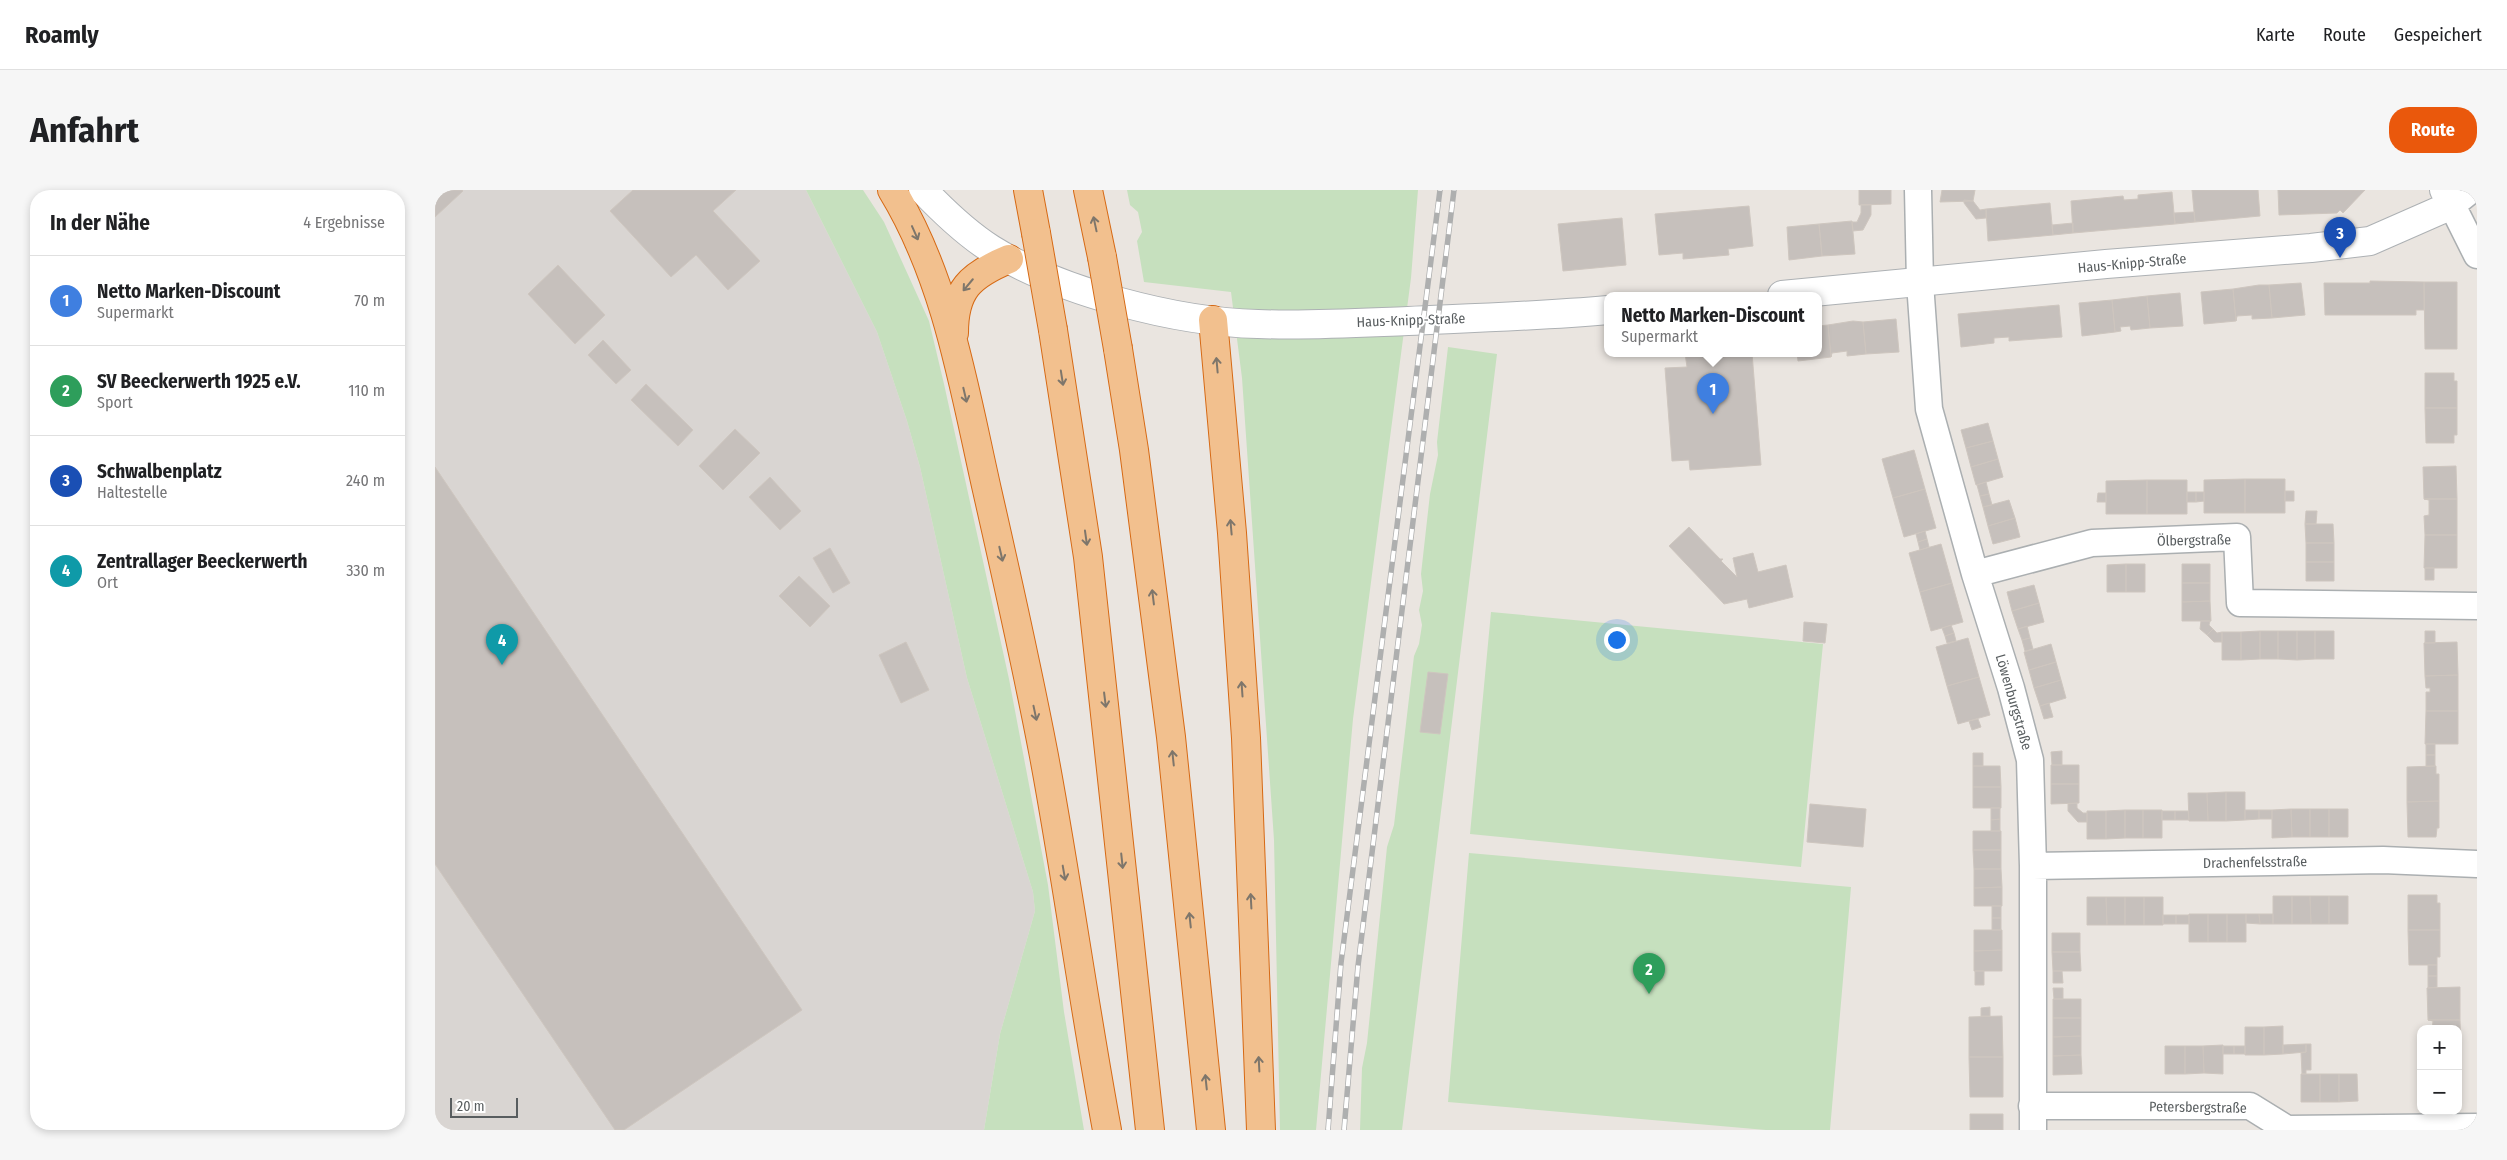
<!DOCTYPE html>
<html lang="de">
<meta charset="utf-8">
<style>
:root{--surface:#fff;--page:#f6f6f6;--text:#202124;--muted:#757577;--line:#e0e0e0;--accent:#ea580c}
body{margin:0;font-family:"Fira Sans Condensed",sans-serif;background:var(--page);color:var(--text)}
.controls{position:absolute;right:15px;bottom:15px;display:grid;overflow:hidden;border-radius:10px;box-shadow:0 2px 8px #0003}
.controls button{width:45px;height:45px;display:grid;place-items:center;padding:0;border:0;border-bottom:1px solid var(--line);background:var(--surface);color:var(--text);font:25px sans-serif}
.scale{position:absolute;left:15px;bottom:12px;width:68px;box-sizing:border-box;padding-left:5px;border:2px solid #585d5f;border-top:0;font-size:14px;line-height:18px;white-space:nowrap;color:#585d5f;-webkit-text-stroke:4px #fff;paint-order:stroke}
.you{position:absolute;left:1181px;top:449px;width:18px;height:18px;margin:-12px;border:4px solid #fff;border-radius:50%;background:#1a73e8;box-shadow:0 0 0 8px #1a73e833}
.badge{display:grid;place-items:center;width:32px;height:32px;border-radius:50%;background:var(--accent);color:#fff;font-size:16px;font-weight:700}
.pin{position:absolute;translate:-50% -41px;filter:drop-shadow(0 1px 2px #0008)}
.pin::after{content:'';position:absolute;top:26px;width:18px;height:15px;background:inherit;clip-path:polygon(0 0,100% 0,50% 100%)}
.popup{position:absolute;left:1169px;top:102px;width:218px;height:65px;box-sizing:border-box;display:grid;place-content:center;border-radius:10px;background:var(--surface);filter:drop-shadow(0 1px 4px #0005);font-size:16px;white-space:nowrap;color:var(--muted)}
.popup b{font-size:19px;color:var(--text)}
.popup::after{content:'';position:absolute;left:50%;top:100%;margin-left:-10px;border:10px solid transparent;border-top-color:var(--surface)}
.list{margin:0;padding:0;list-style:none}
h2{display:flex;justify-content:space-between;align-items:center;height:65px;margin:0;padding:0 20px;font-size:21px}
h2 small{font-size:16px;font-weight:400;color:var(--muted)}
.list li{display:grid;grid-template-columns:32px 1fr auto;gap:15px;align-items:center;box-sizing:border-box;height:90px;padding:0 20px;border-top:1px solid var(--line)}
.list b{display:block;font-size:19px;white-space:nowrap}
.list p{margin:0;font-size:16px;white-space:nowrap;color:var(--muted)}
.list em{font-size:16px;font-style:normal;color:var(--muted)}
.map{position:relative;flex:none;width:2042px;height:940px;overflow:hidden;border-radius:20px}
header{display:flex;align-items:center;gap:30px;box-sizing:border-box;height:70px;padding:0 25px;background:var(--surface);border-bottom:1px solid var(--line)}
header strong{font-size:24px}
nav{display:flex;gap:28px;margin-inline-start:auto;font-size:18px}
.intro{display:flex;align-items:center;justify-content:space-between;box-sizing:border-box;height:120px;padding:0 30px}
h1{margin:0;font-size:35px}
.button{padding:12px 22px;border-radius:20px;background:var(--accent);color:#fff;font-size:18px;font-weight:700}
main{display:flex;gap:30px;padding:0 30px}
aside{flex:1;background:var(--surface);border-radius:20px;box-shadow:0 2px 8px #0003}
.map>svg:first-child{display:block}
</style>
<header>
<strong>Roamly</strong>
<nav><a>Karte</a><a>Route</a><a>Gespeichert</a></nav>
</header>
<div class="intro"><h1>Anfahrt</h1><a class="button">Route</a></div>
<main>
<aside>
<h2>In der Nähe<small>4 Ergebnisse</small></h2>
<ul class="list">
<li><span class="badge" style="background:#3f7fe0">1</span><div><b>Netto Marken-Discount</b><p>Supermarkt</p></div><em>70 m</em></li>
<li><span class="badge" style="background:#2e9e5b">2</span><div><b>SV Beeckerwerth 1925 e.V.</b><p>Sport</p></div><em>110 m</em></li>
<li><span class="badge" style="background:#1a4fb4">3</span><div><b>Schwalbenplatz</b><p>Haltestelle</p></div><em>240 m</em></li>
<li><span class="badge" style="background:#0f9aa8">4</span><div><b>Zentrallager Beeckerwerth</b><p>Ort</p></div><em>330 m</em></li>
</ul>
</aside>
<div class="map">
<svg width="2042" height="940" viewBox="0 0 2042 940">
<rect width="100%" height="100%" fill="#eae5e0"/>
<path fill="#d9d5d2" d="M0,0H371L442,142L472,231L485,277L532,488L598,702L600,721L565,844L549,940H0Z"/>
<path fill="#c6e0be" d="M371,0H428L449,32L494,131L509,194L574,489L613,695L629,822L649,940H549L565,844L600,721L598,702L532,488L485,277L472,231L442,142Z
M692,0H983L976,88L918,529L881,940H845L839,650L807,188L796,102L709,92L702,51L707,42L703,22L695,15Z
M1013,157L1062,164L967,940H925L927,878L932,853L952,657L959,635L979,466L984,454L987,435L984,420L988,401L986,384L995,304L1003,265L1002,252Z
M1056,422L1388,454L1366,677L1035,644Z
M1034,663L1416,697L1395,940H1331L1013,912Z"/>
<path fill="#c6c0bc" stroke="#cec6bf" d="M0,0H27L28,1L0,27Z
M198,0H301L278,21L325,71L293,100L261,65L236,87L175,21Z
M1424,0H1456V14L1424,15Z
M1540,0L1538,11L1505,12L1507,0Z
M1757,0H1823L1825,26L1760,32Z
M1843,0H1930L1908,23L1905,20L1902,23L1844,25Z
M1737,2L1740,34L1638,43L1636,11L1688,6L1689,10L1703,9V5Z
M1529,10L1538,11L1545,20L1551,19V28L1541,29L1529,13Z
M1615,13L1618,45L1553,51L1551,19Z
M1426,15H1436V25L1428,40L1418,41L1417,32H1422L1426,23Z
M1314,16L1318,56L1293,59L1294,65L1248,69V63L1224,65L1220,24Z
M1759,22L1760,32L1740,34L1739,23Z
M1187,28L1191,75L1128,81L1123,34Z
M1417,31L1420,64L1387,66L1384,34Z
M1638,33V43L1618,45L1617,35Z
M1384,34L1387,66L1354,70L1352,37Z
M123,75L170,125L140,154L93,104Z
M1935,91L1989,92V120H1981V125H1890L1889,93H1935Z
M1989,92H2022V159H1990Z
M1866,93L1870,125L1837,128L1834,95Z
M1824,95H1834L1837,128L1817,129V125L1802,126L1801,131L1798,99Z
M1798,99L1801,131L1769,134L1766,102Z
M1745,103L1748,136L1715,138L1712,106Z
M1712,106L1715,138L1696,140L1695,136L1685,137L1686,141L1680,142L1677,110Z
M1677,110L1680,142L1647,146L1644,113Z
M1624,115L1627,147L1574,151V147L1559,148V153L1526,157L1523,124Z
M1461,129L1464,162L1431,164L1428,132Z
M1418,131L1428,132L1431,164L1412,166V161L1397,163L1396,167L1393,135Z
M1393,135L1396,167L1363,171L1362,163H1383V136Z
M168,150L196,180L181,194L153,165Z
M1250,163H1317L1326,275L1255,280L1254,270L1237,271L1230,178L1252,177Z
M1990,183H2019V191H2022V218H1990Z
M211,194L258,240L243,256L196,210Z
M1990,218H2022V245H2019V253H1991Z
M1553,233L1558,251L1531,258L1526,240Z
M300,239L325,263L288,300L264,276Z
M1558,251L1563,269L1536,277L1531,258Z
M1479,260L1490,299L1458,308L1447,269Z
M1563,269L1568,287L1541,295L1536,277Z
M2021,276L2022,309H1989L1988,277Z
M0,277L367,820L189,940H180L0,674Z
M335,287L366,321L345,340L314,307Z
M1810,289V323H1769V290Z
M1810,289H1850V323H1810Z
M1712,290V324H1671V291Z
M1712,290H1752V324H1712Z
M1551,292L1554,304L1545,306L1542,295Z
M1490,299L1501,338L1469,347L1458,308Z
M1850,301H1859V311H1850Z
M1752,302H1761V312H1752Z
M1761,302H1769V311L1761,312Z
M1663,303H1671V312H1662Z
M1554,304L1557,315L1548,317L1545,306Z
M1989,309H2022V345H1990L1989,326L1994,325V310Z
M1574,310L1580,328L1553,336L1548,317Z
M1871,321H1882L1881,334H1870Z
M1580,328L1585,347L1558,354L1553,336Z
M1870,334H1898L1899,353H1871Z
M1254,337L1285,369H1288L1286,371L1302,387L1298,368L1318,363L1323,382L1351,375L1358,407L1314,418L1312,409L1289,414L1234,356Z
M1490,341L1492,349L1483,352L1481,344Z
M1990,345H2022V378H1989Z
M1492,349L1494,357L1485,360L1483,352Z
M1871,353H1899V372H1871Z
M1506,354L1517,393L1485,402L1474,363Z
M395,358L415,393L398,403L378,368Z
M1871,372H1899V391H1871Z
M1691,374V402H1672V375Z
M1691,374H1710V402H1691Z
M1747,374H1775V393H1747Z
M1990,378H1999V390H1990Z
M364,386L395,416L375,437L344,406Z
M1517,393L1528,432L1496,441L1485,402Z
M1747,393H1775V411L1747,412Z
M1599,395L1604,413L1577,421L1572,402Z
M1775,411L1776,431H1747V412Z
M1604,413L1609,432L1583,439L1577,421Z
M1766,431H1775L1774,435L1778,439L1772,445L1765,439Z
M1369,432L1392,434L1390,453L1368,451Z
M1516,435L1519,443L1510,446L1507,438Z
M1592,436L1595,448L1587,450L1583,439Z
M1778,439L1782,443L1787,442V452H1779L1772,445Z
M1825,441V469L1806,470V442Z
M1825,441H1843V469H1825Z
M1843,441H1862V470L1843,469Z
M1862,441H1880V469L1862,470Z
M1880,441H1899V469H1880Z
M1990,441H2000V453H1990Z
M1787,442H1806V470H1787Z
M1519,443L1521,451L1512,453L1510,446Z
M1533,448L1544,487L1512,496L1501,457Z
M1595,448L1598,459L1590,461L1587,450Z
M471,452L494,500L466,513L444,465Z
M2022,452L2023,485L1990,486L1989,453Z
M1616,454L1621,472L1594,480L1589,462Z
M1621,472L1626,490L1599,498L1594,480Z
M993,482L1013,484L1005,544L985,542Z
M2023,485V521H1991V502H1995V498H1991L1990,486Z
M1544,487L1555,525L1523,534L1512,496Z
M1626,490L1631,508L1605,516L1599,498Z
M1614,513L1618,527L1609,529L1605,516Z
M1991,521H2023V554H1990Z
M1543,529L1546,537L1537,540L1534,531Z
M1991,554H2000V565H1991Z
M1627,561V575H1617L1616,562Z
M1538,563H1548V576H1538Z
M1991,565H2000V576H1991Z
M1616,575H1644V594H1616Z
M1538,576H1565L1566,597H1538Z
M2001,576V584H2004V611L1972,612V577Z
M1616,594H1644V613L1616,614Z
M1538,597H1566V618H1538Z
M1791,602V631H1773L1772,603Z
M1791,602H1810V630L1791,631Z
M1753,603H1772L1773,631H1754Z
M2004,611V638H2002L2001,647H1973L1972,612Z
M1642,613V618L1648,623H1652V632H1643L1633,621V614Z
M1375,614L1431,619L1428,657L1372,652Z
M1556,618H1565V629L1556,630Z
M1856,619L1857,647L1837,648V620Z
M1856,619H1875V647H1857Z
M1875,619H1894V647H1875Z
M1894,619H1913V647H1894Z
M1690,620V648L1671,649V621Z
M1690,620H1708V648H1690Z
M1708,620H1727V648H1708Z
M1810,620H1824V629L1810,630Z
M1824,620H1837V629H1824Z
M1652,621H1671V649H1652Z
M1727,621H1740V630H1727Z
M1740,621H1753L1754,630H1740Z
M1565,629V641H1556V630Z
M1538,641H1566V660H1538Z
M1538,660H1566V679H1539Z
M1539,679H1566L1567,697L1539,698Z
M1567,697V716H1539V698Z
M1973,705H2002V713H2005V740H1973Z
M1838,706H1857V734H1838Z
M1857,706H1875L1876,734H1857Z
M1875,706H1894V734H1876Z
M1894,706H1913V734H1894Z
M1652,707H1671L1672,735H1652Z
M1671,707H1690V735H1672Z
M1690,707H1709V735H1690Z
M1709,707H1728V735H1709Z
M1557,716H1566V728H1557Z
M1754,724H1773V752H1754Z
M1773,724H1792V752H1773Z
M1792,724H1811V752H1792Z
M1811,724H1824L1825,734L1811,733Z
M1824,724H1838V734H1825Z
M1728,725H1741V734H1728Z
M1741,725H1754V734H1741Z
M1557,728H1566V740H1557Z
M1539,740H1567V760L1539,761Z
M1973,740H2005V767H2002V775H1974Z
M1617,743H1645V762H1617Z
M1567,760V781H1539V761Z
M1617,762H1645L1646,781H1618Z
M1993,775H2002V786H1993Z
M1540,781H1549V795H1540Z
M1618,781H1627L1628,793H1618Z
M1993,786H2002V797L1993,798Z
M2025,797V830H1993L1992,798Z
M1618,798H1628V809H1619Z
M1618,809H1646V828H1618Z
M1555,817V826H1546V818Z
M1567,826L1568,867H1534V827Z
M1618,828H1646V846L1618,847Z
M1993,830H2025L2026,866H2023V839H1997L1998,831Z
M1848,836V864L1829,865V837Z
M1810,837H1829V865H1810Z
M1646,846V865L1618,866V847Z
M1871,854V862L1848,864V855Z
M1871,854H1876V880H1871V884H1867L1866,863L1871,862Z
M1788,855V884L1769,883L1768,856Z
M1730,856H1750V884H1730Z
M1750,856H1768L1769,883L1750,884Z
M1788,856H1799V864H1788Z
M1799,856H1810V864H1799Z
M1646,865L1647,884L1618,885V866Z
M2023,866H2026L2025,899H2023Z
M1534,867H1568V907H1535Z
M1866,884H1885V912H1866Z
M1885,884H1904V912H1885Z
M1904,884H1922L1923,911L1904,912Z
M1535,924H1568V940H1535Z"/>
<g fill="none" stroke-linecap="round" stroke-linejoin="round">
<g stroke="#abafb1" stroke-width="29">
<path id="street" d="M1483,0L1485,93L1494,219L1540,384L1576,498L1595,570L1598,676V940
M2036,0L2017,15L2042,65
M1540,384L1657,353L1802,347L1805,413L2042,416
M1598,676L1948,670L2042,674
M1597,916H1815L1852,939L2042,937"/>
</g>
<g stroke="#adb1b4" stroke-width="30">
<path id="secondary" d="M488,0C508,21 531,43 556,59C625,102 741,132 823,134C873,136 923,133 973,131C1040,128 1107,126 1173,120
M1347,105L1671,74L1876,58L1935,51L2017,15L2009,0"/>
</g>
<g stroke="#d66914" stroke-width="30">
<path id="highway" d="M457,0C512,90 529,198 552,300C572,388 592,477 609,566C632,690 649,816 672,940
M593,0L601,43
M653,0L667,67
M778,130L797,343L811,548L826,940
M618,140L653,367L715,940
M519,143C519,100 535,85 574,69
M683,159L699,260L736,547L776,940"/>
</g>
<use href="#street" stroke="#fff" stroke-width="26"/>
<use href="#secondary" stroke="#fff" stroke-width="28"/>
<use href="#highway" stroke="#f2c08e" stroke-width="28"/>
<g stroke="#aeafaf" stroke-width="5.5">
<path id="rail" d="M893,940L906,773L1005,0
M909,940L923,776L1019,0"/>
</g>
<use href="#rail" stroke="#fff" stroke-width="4" stroke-dasharray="11" stroke-linecap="butt"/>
<g stroke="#d66914" stroke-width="30" stroke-linecap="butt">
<path id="highway-bridge" d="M601,43L618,140
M667,67L683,159"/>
</g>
<use href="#highway-bridge" stroke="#f2c08e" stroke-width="28"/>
</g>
<defs><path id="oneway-shaft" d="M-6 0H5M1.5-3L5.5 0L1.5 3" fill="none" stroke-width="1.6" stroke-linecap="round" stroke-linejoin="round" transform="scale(1.25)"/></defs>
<g stroke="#7e766b">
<use href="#oneway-shaft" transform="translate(660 34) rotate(-102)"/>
<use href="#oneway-shaft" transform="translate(480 43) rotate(66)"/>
<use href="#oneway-shaft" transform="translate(533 95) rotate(130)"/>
<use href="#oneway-shaft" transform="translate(782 175) rotate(-95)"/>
<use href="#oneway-shaft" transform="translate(627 188) rotate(81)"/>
<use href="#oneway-shaft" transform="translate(530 205) rotate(77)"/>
<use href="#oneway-shaft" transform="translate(796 337) rotate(-95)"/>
<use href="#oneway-shaft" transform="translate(651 348) rotate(82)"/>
<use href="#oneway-shaft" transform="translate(566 364) rotate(77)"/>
<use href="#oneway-shaft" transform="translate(718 407) rotate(-97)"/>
<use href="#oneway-shaft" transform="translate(807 499) rotate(-94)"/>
<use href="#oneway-shaft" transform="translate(670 510) rotate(83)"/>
<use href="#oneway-shaft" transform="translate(600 523) rotate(78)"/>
<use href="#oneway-shaft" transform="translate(738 568) rotate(-96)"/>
<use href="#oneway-shaft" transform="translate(687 671) rotate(84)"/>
<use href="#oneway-shaft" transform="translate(629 683) rotate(80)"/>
<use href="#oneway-shaft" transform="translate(816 711) rotate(-93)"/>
<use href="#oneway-shaft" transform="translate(755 730) rotate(-96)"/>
<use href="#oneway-shaft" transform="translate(824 874) rotate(-93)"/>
<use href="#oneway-shaft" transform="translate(771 892) rotate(-96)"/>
</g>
<g text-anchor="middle" stroke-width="4" stroke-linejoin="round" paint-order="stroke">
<g font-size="14" fill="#585d5f" stroke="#fff">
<text transform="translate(1697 73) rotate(-5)" y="5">Haus-Knipp-Straße</text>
<text transform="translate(976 130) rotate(-2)" y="5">Haus-Knipp-Straße</text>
<text transform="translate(1759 350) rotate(-1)" y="5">Ölbergstraße</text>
<text transform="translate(1579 512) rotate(74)" y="5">Löwenburgstraße</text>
<text transform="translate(1820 672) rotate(-1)" y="5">Drachenfelsstraße</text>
<text transform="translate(1763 917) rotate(1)" y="5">Petersbergstraße</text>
</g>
</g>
</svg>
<div class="controls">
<button>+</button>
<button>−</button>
</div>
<div class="scale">20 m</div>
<div class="you"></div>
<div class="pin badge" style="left:1278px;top:224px;background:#3f7fe0">1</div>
<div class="popup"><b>Netto Marken-Discount</b>Supermarkt</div>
<div class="pin badge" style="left:1214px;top:804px;background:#2e9e5b">2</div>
<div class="pin badge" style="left:1905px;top:68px;background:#1a4fb4">3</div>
<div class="pin badge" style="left:67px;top:475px;background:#0f9aa8">4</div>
</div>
</main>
